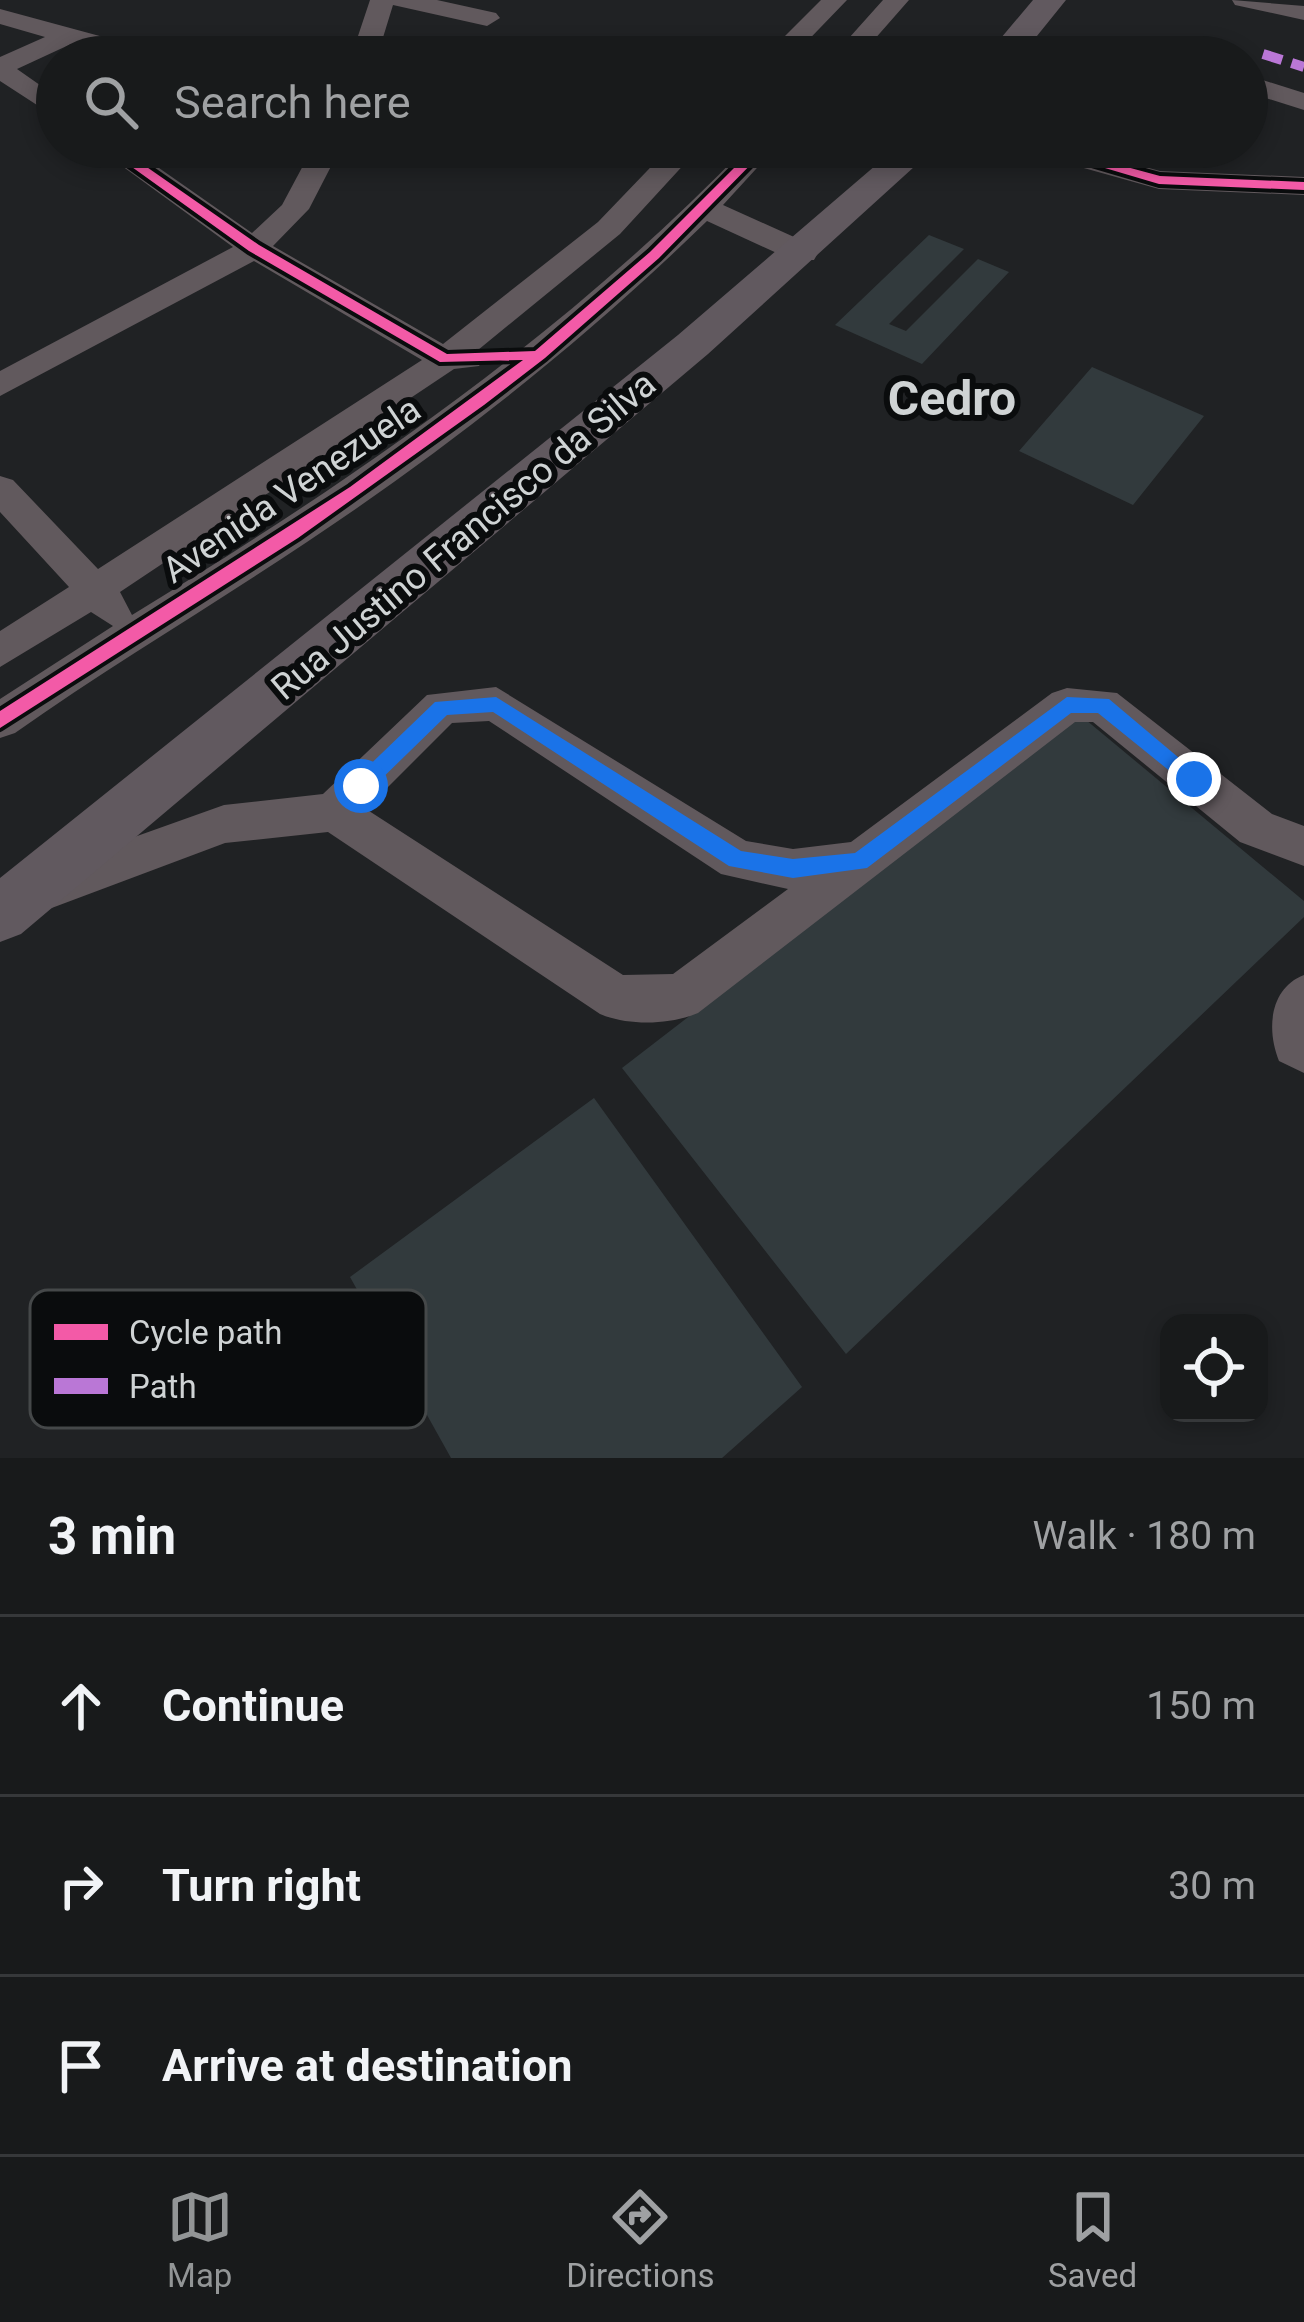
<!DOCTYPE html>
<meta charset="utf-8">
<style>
:root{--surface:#181a1b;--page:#212324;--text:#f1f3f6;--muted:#9fa1a3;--line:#36383a;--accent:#929596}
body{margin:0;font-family:Roboto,sans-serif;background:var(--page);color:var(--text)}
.controls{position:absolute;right:36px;bottom:36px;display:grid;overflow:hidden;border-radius:24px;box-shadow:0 6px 18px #0003}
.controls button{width:108px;height:108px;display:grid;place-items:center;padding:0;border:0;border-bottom:3px solid var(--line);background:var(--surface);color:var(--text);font:60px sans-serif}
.stop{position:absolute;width:36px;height:36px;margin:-27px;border:9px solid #1a73e8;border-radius:50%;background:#fff}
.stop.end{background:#1a73e8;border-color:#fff;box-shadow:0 3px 12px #0008}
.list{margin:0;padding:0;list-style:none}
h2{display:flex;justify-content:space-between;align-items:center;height:156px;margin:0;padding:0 48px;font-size:51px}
h2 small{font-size:39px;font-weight:400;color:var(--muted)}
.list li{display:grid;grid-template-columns:78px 1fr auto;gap:36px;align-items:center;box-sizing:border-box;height:180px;padding:0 48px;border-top:3px solid var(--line)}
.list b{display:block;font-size:45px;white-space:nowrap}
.list em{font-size:39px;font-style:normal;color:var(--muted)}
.icon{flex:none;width:66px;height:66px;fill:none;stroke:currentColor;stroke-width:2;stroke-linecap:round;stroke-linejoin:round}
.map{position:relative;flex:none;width:1304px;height:1458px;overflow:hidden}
.search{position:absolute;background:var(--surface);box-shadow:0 6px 18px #0003;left:36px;right:36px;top:36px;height:132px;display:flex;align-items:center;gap:30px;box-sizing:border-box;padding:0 42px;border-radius:66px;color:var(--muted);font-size:45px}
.sheet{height:696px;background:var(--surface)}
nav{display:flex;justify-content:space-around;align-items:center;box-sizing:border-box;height:168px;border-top:3px solid var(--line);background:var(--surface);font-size:33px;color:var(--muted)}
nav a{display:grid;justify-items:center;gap:6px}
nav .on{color:var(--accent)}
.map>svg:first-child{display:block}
</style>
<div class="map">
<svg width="1304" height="1458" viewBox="0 0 1304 1458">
<rect width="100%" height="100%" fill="#202224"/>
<path fill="#323a3d" d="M929,235L964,249L889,324L906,331L978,259L1009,272L922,364L835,325Z
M1092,367L1204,416L1133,505L1019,451Z
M1080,715L1304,901V917L846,1354L622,1068Z
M594,1098L802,1387L722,1458H451L350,1277Z"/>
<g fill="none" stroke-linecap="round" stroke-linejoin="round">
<path fill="#61595d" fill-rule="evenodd" d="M370,0H437L496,13L500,18L487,26L393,5L377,57H351Z
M821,0H847L792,57H764Z
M883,0H909L859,57H832Z
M1232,0L1304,6V20L1235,5Z
M0,9L155,51L159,57H117L71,44L17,69L57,97V118L0,81V57L45,37L0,24Z
M1247,75L1304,93V110L1247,92Z
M96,147H129L252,233L282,205L313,147H341L309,209L273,246L443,344L598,222L670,147H700L620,234L478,350L484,358L479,366L454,369L120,592L132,615C354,480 565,335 746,147H776L723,205L814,246L818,253L814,260H792L707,221C584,341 450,447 307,542C210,607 110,666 15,733L0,738V699L113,626L91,612L0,667V631L69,587L0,512V476L13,480L98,569L422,360L254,261L0,396V371L233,247Z
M1026,147H1072L1160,171L1304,177V195L1159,189L1030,153Z
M496,687L746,841L793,849L851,842L1052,693L1067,688L1117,693L1272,814L1304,826V866L1240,842L1093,722H1075L698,1013C670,1025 628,1026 600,1014L328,832L225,843L41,912L25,906L18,891L25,876L224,805L323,794L427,695ZM489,721L721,874L788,889L673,974L623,975L366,809L452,723Z
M1304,975V1073L1279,1061C1266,1029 1270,988 1304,975Z"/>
<path fill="#61595f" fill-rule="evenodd" d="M1033,0H1066L1020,57H985Z
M897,147H936L708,354L21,934L0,942V878L678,335Z"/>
<path stroke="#ba77d6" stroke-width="10" stroke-dasharray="20 10" stroke-linecap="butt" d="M1263,54L1304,67"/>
<g stroke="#0a0c0d" stroke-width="8">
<path id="cycleway" d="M104,147H118L259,245L447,354L535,351L650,252L755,147H768L659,258L545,358L484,405L298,538L0,728V711L350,487L523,360L440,362L249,251Z
M1034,147H1053L1160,176L1304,182V190L1159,184Z"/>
</g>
<use href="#cycleway" fill="#f35aa7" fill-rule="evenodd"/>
</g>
<path fill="#1a73e8" d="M496,697L741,851L793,859L855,853L1067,697L1109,699L1204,779L1194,787L1187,785L1098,713H1071L867,868L793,878L729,866L493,712L447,715L368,792H354V780L435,702Z"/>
<g text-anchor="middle" stroke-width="12" stroke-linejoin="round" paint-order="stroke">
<g font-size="36" fill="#cfd3d4" stroke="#0a0c0d">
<text transform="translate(291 489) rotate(-34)" y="13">Avenida Venezuela</text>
<text transform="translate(463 535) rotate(-40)" y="13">Rua Justino Francisco da Silva</text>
</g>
<g font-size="48" font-weight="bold" fill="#cfd3d4" stroke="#0a0c0d">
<text x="952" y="415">Cedro</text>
</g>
</g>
<rect x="30" y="1290" width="396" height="138" rx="18" fill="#0a0c0d" stroke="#454849" stroke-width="3"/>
<rect x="54" y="1324" width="54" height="16" fill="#f35aa7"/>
<rect x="54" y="1378" width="54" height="16" fill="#ba77d6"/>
<g font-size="33" fill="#cfd3d4">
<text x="129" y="1344">Cycle path</text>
<text x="129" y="1398">Path</text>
</g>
</svg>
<div class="controls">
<button><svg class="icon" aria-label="locate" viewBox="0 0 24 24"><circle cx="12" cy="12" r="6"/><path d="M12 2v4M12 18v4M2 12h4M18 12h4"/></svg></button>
</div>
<div class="stop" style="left:361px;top:786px"></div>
<div class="stop end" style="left:1194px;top:779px"></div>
<div class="search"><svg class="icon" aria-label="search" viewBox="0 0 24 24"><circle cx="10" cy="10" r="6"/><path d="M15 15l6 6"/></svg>Search here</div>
</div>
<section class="sheet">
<h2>3 min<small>Walk · 180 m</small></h2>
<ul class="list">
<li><svg class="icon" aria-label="ahead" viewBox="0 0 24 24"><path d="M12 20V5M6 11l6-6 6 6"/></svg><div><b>Continue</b></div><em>150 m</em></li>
<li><svg class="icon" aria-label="right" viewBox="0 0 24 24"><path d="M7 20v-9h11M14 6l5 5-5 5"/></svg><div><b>Turn right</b></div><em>30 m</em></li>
<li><svg class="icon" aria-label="arrive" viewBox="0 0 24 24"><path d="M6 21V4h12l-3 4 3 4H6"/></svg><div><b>Arrive at destination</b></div></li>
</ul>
</section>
<nav>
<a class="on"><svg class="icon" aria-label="map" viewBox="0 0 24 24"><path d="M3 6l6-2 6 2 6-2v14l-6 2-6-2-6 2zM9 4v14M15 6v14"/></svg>Map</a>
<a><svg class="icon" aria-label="directions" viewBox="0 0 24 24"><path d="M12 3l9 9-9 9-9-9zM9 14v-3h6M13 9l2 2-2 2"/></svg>Directions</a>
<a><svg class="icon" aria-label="saved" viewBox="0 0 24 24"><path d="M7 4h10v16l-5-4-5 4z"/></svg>Saved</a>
</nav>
